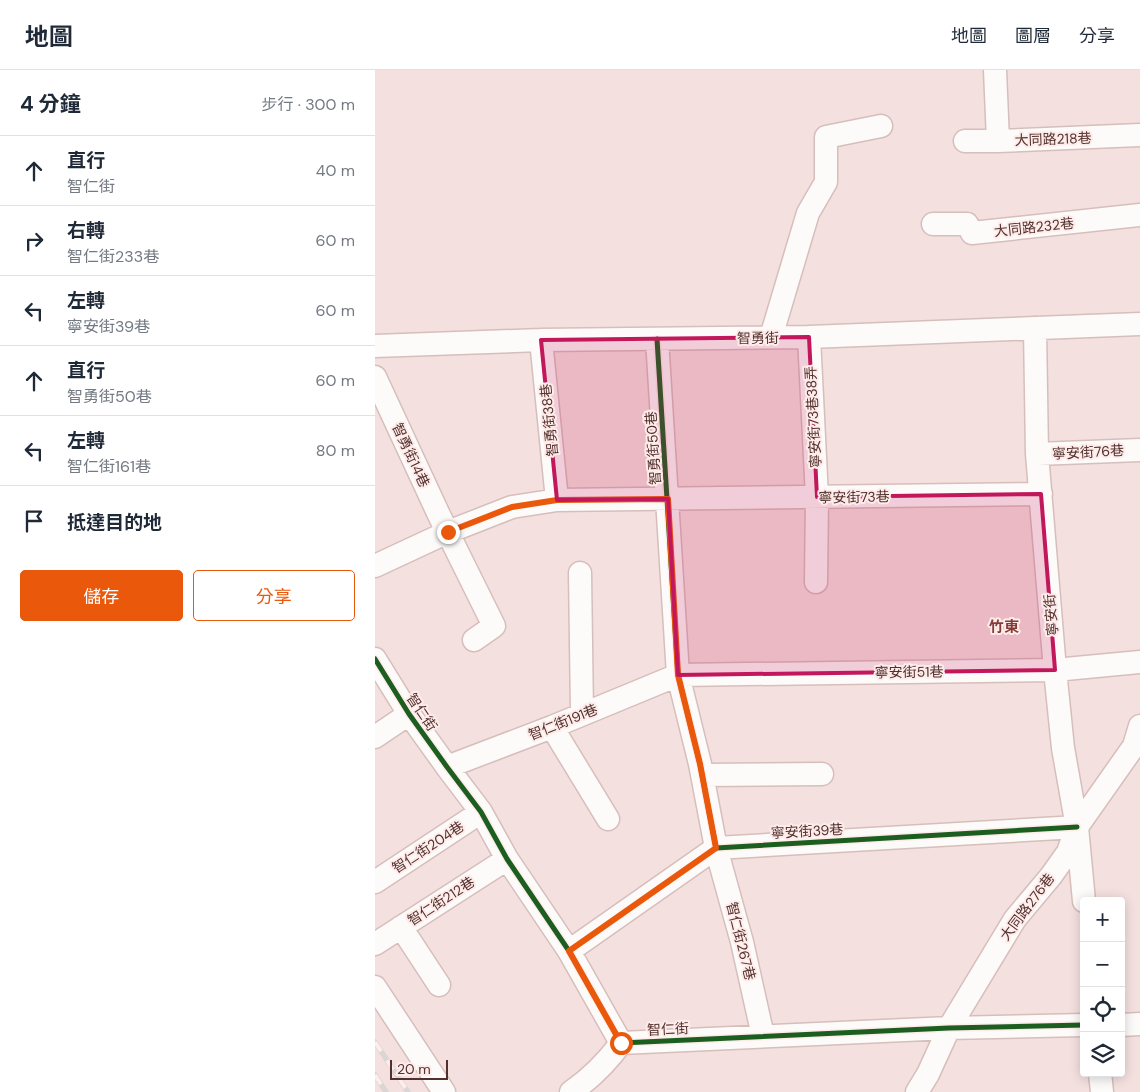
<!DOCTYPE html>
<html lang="zh-TW">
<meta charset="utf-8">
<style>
:root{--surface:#fff;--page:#f6f6f7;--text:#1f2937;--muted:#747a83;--line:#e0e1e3;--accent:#ea580c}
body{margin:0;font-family:"DM Sans","Noto Sans TC",sans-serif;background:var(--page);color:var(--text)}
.controls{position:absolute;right:15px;bottom:15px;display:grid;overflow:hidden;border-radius:5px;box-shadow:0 2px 12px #0003}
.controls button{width:45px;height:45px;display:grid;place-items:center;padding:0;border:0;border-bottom:1px solid var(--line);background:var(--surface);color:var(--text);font:25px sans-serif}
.scale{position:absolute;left:15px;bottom:12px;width:58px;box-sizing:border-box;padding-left:5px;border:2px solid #52302d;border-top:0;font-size:14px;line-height:18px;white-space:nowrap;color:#52302d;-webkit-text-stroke:4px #feecea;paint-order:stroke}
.stop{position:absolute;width:15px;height:15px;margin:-11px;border:4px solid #ea580c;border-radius:50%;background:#fff}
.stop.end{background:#ea580c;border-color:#fff;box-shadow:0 1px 5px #0008}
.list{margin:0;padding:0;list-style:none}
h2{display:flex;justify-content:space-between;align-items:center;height:65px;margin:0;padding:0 20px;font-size:21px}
h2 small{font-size:16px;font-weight:400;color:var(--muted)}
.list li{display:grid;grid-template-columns:32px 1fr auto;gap:15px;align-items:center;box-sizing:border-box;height:70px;padding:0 20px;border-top:1px solid var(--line)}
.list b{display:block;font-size:19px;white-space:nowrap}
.list p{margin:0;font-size:16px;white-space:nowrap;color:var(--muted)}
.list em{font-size:16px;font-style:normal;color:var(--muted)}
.actions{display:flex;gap:10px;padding:15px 20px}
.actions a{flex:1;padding:11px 0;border:1px solid var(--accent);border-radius:5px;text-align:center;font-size:18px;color:var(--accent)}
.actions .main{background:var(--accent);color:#fff}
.icon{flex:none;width:28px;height:28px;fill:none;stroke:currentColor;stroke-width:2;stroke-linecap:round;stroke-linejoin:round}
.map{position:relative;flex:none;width:765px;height:1022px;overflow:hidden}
header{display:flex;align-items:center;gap:30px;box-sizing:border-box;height:70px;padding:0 25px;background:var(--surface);border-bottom:1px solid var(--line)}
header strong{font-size:24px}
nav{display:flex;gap:28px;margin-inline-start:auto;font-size:18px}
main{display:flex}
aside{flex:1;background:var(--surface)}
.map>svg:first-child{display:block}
</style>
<header>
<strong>地圖</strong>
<nav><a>地圖</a><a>圖層</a><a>分享</a></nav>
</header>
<main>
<aside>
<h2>4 分鐘<small>步行 · 300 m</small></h2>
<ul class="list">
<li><svg class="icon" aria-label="ahead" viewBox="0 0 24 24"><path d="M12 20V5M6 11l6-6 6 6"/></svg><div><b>直行</b><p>智仁街</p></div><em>40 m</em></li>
<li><svg class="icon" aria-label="right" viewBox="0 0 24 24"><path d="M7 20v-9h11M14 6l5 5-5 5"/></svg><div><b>右轉</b><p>智仁街233巷</p></div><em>60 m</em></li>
<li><svg class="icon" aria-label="left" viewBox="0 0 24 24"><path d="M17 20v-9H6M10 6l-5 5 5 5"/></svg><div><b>左轉</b><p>寧安街39巷</p></div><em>60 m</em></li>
<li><svg class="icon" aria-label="ahead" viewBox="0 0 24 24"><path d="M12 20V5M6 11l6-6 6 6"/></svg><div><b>直行</b><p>智勇街50巷</p></div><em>60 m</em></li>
<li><svg class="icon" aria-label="left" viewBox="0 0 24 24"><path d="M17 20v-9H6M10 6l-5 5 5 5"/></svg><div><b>左轉</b><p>智仁街161巷</p></div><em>80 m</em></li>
<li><svg class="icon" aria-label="arrive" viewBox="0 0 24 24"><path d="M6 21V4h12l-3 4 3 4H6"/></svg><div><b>抵達目的地</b></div></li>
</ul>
<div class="actions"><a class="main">儲存</a><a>分享</a></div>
</aside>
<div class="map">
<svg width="765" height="1022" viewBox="0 0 765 1022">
<rect width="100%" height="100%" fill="#f4e1df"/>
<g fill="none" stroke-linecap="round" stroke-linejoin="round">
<g stroke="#d6bebb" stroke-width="25">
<path id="minor" d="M620,0L623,71
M590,71H623L765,65
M558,154H592L597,163L765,145
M660,258L662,384L680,600L688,678L702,757L709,831
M396,267L433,143L451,112V67L506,56
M434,267L442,427L441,512
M282,269L303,605L325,694L341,778L702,757
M166,270L182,430
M0,276L166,270L434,267L765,254
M0,307L64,445L119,556L99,570
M662,384L765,380
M0,496L73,462L137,437L182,430L666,424
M205,503L207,644
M0,589L34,644L72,697L106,742L132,789L194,881L246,973L574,958L709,955
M177,657L233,749
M0,667L34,644
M72,697L177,657L303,605L680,600L765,592
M327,705L447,704
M0,812L106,742
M26,857L64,915
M0,874L132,789
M194,881L341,778L367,872L388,966
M0,917L69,1022
M746,955L765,954
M725,1003L727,1022
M196,1022C215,1009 232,992 246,973
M542,1022L553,1004L574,958L640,849L676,806L693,782L702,757L759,676L765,656"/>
</g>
<use href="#minor" stroke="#fdfafa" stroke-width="22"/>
<g stroke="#dcd5d5" stroke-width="5.5">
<path id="rail" d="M0,972L33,1022
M0,1005L11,1022"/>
</g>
<use href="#rail" stroke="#feecea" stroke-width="4" stroke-dasharray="11" stroke-linecap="butt"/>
<g stroke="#feecea" stroke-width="8">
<path id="cycleway" d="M282,269L303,605L325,694L341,778L702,757
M0,589L34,644L72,697L106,742L132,789L194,881L246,973L574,958L709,955"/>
</g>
<use href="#cycleway" stroke="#1b5e20" stroke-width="5"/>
</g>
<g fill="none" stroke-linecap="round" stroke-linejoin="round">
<path stroke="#ea580c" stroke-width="6" d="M73,462L137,437L182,430L293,429L303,605L325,694L341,778L194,881L246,973"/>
</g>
<path fill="#c2185b" fill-opacity="0.2" stroke="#c2185b" stroke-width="4" stroke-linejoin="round" d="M434,267L442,427L666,424L680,600L303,605L293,429L182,430L166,270Z"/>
<g text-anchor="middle" stroke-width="4" stroke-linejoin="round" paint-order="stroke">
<g font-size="14" fill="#52302d" stroke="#feecea">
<text transform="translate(678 69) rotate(-2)" y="5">大同路218巷</text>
<text transform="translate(659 157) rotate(-6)" y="5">大同路232巷</text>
<text transform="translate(383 268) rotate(-1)" y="5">智勇街</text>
<text transform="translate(438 347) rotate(-93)" y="5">寧安街73巷38弄</text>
<text transform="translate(174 350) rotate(-96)" y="5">智勇街38巷</text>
<text transform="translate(278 378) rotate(-94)" y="5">智勇街50巷</text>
<text transform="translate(713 382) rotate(-3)" y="5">寧安街76巷</text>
<text transform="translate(36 385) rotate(65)" y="5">智勇街14巷</text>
<text transform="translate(479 427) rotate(-1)" y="5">寧安街73巷</text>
<text transform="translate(676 545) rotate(-95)" y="5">寧安街</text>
<text transform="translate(534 602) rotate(-1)" y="5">寧安街51巷</text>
<text transform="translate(47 642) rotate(56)" y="5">智仁街</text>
<text transform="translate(188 652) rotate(-22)" y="5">智仁街191巷</text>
<text transform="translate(432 761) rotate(-3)" y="5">寧安街39巷</text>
<text transform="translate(53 777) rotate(-33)" y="5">智仁街204巷</text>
<text transform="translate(66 831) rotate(-33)" y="5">智仁街212巷</text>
<text transform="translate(652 837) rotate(-53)" y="5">大同路276巷</text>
<text transform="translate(366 871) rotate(76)" y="5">智仁街267巷</text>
<text transform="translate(293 959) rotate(-3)" y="5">智仁街</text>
</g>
<g font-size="15" font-weight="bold" fill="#843c38" stroke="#feecea">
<text x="629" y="562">竹東</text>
</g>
</g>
</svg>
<div class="controls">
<button>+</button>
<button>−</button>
<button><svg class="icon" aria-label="locate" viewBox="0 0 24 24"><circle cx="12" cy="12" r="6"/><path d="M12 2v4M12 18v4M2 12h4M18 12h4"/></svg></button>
<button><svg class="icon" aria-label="layers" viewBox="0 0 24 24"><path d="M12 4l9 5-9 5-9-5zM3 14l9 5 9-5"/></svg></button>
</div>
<div class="scale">20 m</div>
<div class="stop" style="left:246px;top:973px"></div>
<div class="stop end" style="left:73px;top:462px"></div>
</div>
</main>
